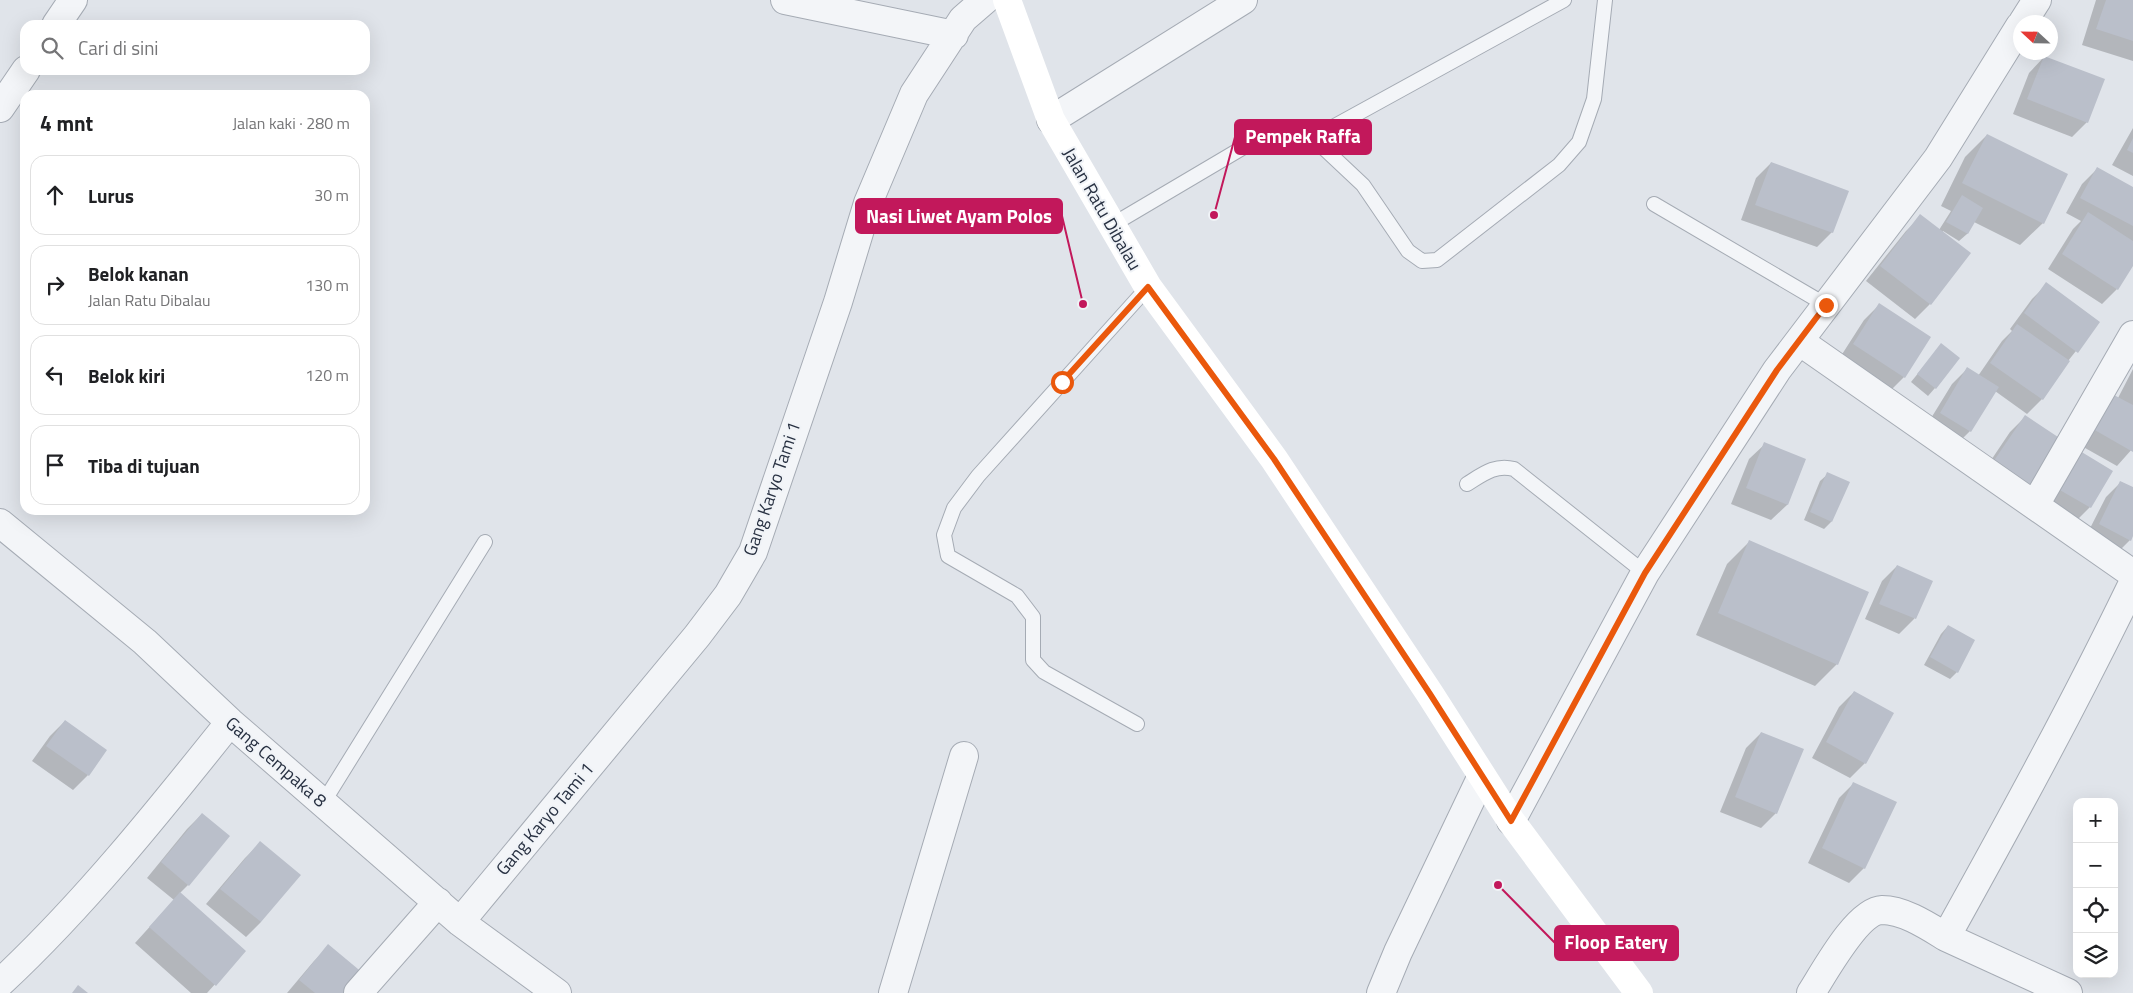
<!DOCTYPE html>
<html lang="id">
<meta charset="utf-8">
<style>
:root{--surface:#fff;--page:#f2f2f2;--text:#202124;--muted:#757577;--line:#e0e0e0}
body{margin:0;font-family:"Titillium Web",sans-serif;background:var(--page);color:var(--text)}
.controls{position:absolute;right:15px;bottom:15px;display:grid;overflow:hidden;border-radius:10px;box-shadow:0 5px 20px #0002}
.controls button{width:45px;height:45px;display:grid;place-items:center;padding:0;border:0;border-bottom:1px solid var(--line);background:var(--surface);color:var(--text);font:25px sans-serif}
.compass{position:absolute;left:2013px;top:15px;width:45px;height:45px;border-radius:50%;background:var(--surface);box-shadow:0 5px 20px #0002;rotate:292deg}
.stop{position:absolute;width:15px;height:15px;margin:-11px;border:4px solid #ea580c;border-radius:50%;background:#fff}
.stop.end{background:#ea580c;border-color:#fff;box-shadow:0 1px 5px #0008}
.list{margin:0;padding:0;list-style:none}
h2{display:flex;justify-content:space-between;align-items:center;height:65px;margin:0;padding:0 20px;font-size:21px}
h2 small{font-size:16px;font-weight:400;color:var(--muted)}
.list li{display:grid;grid-template-columns:32px 1fr auto;gap:15px;align-items:center;box-sizing:border-box;height:80px;margin:0 10px 10px;padding:0 10px;border:1px solid var(--line);border-radius:15px}
.list b{display:block;font-size:19px;white-space:nowrap}
.list p{margin:0;font-size:16px;white-space:nowrap;color:var(--muted)}
.list em{font-size:16px;font-style:normal;color:var(--muted)}
.icon{flex:none;width:28px;height:28px;fill:none;stroke:currentColor;stroke-width:2;stroke-linecap:round;stroke-linejoin:round}
.map{position:relative;flex:none;width:2133px;height:993px;overflow:hidden}
.search{position:absolute;background:var(--surface);box-shadow:0 5px 20px #0002;left:20px;top:20px;width:350px;height:55px;display:flex;align-items:center;gap:12px;box-sizing:border-box;padding:0 18px;border-radius:15px;color:var(--muted);font-size:19px}
.panel{position:absolute;background:var(--surface);box-shadow:0 5px 20px #0002;left:20px;top:90px;width:350px;height:425px;border-radius:15px}
.map>svg:first-child{display:block}
</style>
<div class="map">
<svg width="2133" height="993" viewBox="0 0 2133 993">
<rect width="100%" height="100%" fill="#e0e4ea"/>
<path fill="#0003" d="M2096,0H2133V61L2082,45Z
M2044,57L2087,122L2072,137L2013,114L2029,73Z
M2133,128V176L2112,165Z
M1987,135L2043,223L2020,245L1974,222L1967,234L1959,241L1943,231L1942,233L1969,254L1930,304L1915,319L1866,281L1906,231L1921,216L1939,230L1951,211L1941,206L1965,157Z
M1771,163L1832,232L1817,247L1741,220L1756,178Z
M2097,169L2133,188V264L2117,289L2102,304L2048,269L2073,229L2081,221L2066,213L2082,184Z
M2047,284L2099,322L2068,361L2042,399L2027,414L1995,391L1970,431L1955,446L1925,428L1952,384L1967,369L1978,376L2002,341L2012,331L2010,329L2032,299Z
M1879,305L1904,377L1889,392L1839,359L1864,320Z
M1941,345L1935,388L1928,396L1911,382Z
M2133,369V448L2117,466L2078,444L2118,398Z
M2025,417L2027,488L1977,481L2010,432Z
M1765,444L1805,460L1787,505L1771,520L1731,504L1749,459Z
M2066,468L2090,507L2075,522L2044,504Z
M1828,474L1831,522L1824,529L1804,520L1820,481Z
M2121,482L2133,488V533L2130,540L2115,555L2084,540L2106,497Z
M1749,542L1837,664L1815,686L1696,635L1727,564Z
M1897,566L1931,582L1914,619L1899,634L1865,619L1882,581Z
M1948,626L1957,672L1950,679L1924,665L1941,634Z
M1854,692L1865,763L1850,778L1812,758L1839,707Z
M65,721L88,775L73,790L32,761L50,736Z
M1761,733L1776,813L1761,828L1720,812L1746,748Z
M1854,783L1864,868L1849,883L1808,863L1839,798Z
M202,814L188,885L180,893L245,951L207,993H191L135,943L174,900L147,878L187,829Z
M260,843L261,922L246,937L206,904L245,858Z
M329,946L346,993H287L314,961Z"/>
<path fill="#babfca" d="M2106,0H2133V41L2096,29Z
M2044,56L2105,79L2088,123L2027,99Z
M1987,134L2068,174L2044,224L1962,183Z
M2133,138V153L2127,150Z
M1771,162L1849,191L1833,233L1755,205Z
M2097,167L2133,187V226L2080,198Z
M1962,195L1983,208L1968,234L1946,222Z
M2088,212L2133,241V266L2118,290L2062,254Z
M1920,214L1971,253L1931,305L1880,266Z
M2046,282L2100,322L2078,353L2024,313Z
M1879,303L1931,337L1905,378L1853,344Z
M2017,324L2070,361L2043,400L1990,363Z
M1941,343L1960,358L1936,389L1917,374Z
M1967,367L1999,387L1971,432L1940,413Z
M2112,394L2133,405V452L2093,429Z
M2025,415L2061,439L2028,489L1991,465Z
M1764,442L1806,459L1788,505L1746,488Z
M2080,451L2113,471L2091,508L2058,489Z
M1827,472L1850,482L1832,522L1810,512Z
M2120,481L2133,487V536L2131,541L2099,524Z
M1749,540L1869,592L1838,665L1718,613Z
M1897,565L1933,581L1916,619L1879,604Z
M1948,625L1975,640L1958,673L1930,657Z
M1854,691L1894,713L1866,764L1826,742Z
M65,720L107,750L89,776L46,746Z
M1761,732L1804,749L1777,814L1735,797Z
M1853,782L1897,802L1865,869L1822,848Z
M202,813L230,836L189,886L161,862Z
M260,841L301,875L261,922L220,889Z
M180,892L246,951L216,986L149,927Z
M328,944L364,974L347,993H315L299,980Z
M78,985L88,993H72Z"/>
<g fill="none" stroke-linecap="round" stroke-linejoin="round">
<g stroke="#a5abb4" stroke-width="16">
<path id="service" d="M1313,138L1564,0
M1654,204L1826,305
M1112,225L1271,131L1288,127L1313,138L1363,185L1408,251L1422,261L1437,260L1559,165L1579,142L1594,99L1605,0
M1467,484C1483,474 1495,464 1514,469L1645,573
M1137,724L1044,672L1033,660V617L1017,596L948,556L944,535L954,508L978,476L1148,287
M323,803L485,542"/>
</g>
<g stroke="#a5abb4" stroke-width="30">
<path id="minor" d="M785,0L954,35
M2023,22L2037,0
M56,25L73,0
M0,108L26,70
M1051,120L1243,0
M1799,341L2133,574
M2035,505L2133,335
M0,523L145,642L230,722L460,922L557,993
M1511,821L1645,573L1777,370L1938,158L2020,26
M460,922L697,636L728,595L753,552L838,302L868,203L914,94L963,19L985,0
M1946,937L2068,993
M0,983C83,906 159,811 230,722
M358,993L438,902
M893,993L964,756
M1381,993L1398,952L1481,778
M1811,993C1824,973 1857,911 1882,910C1904,910 1928,926 1946,937C2011,820 2075,703 2133,583"/>
</g>
<use href="#service" stroke="#f3f5f8" stroke-width="14"/>
<use href="#minor" stroke="#f3f5f8" stroke-width="28"/>
<path stroke="#fff" stroke-width="28" d="M1007,0L1051,120L1148,287L1274,459L1430,694L1511,821L1639,993"/>
</g>
<g fill="none" stroke-linecap="round" stroke-linejoin="round">
<path stroke="#ea580c" stroke-width="6" d="M1062,382L1148,287L1274,459L1430,694L1511,821L1645,573L1777,370L1826,305"/>
</g>
<g text-anchor="middle" stroke-width="4" stroke-linejoin="round" paint-order="stroke">
<g font-size="18" fill="#283142" stroke="#f0f3f7">
<text transform="translate(1102 209) rotate(60)" y="6">Jalan Ratu Dibalau</text>
<text transform="translate(772 489) rotate(-71)" y="6">Gang Karyo Tami 1</text>
<text transform="translate(276 762) rotate(41)" y="6">Gang Cempaka 8</text>
<text transform="translate(545 819) rotate(-50)" y="6">Gang Karyo Tami 1</text>
</g>
</g>
<path fill="none" stroke="#c2185b" stroke-width="2" d="M1214 215L1235 137M1083 304L1062 216M1498 885L1555 943"/>
<g fill="#c2185b" stroke="#f0f3f7" stroke-width="2">
<circle cx="1214" cy="215" r="5"/>
<circle cx="1083" cy="304" r="5"/>
<circle cx="1498" cy="885" r="5"/>
</g>
<g fill="#c2185b" stroke="#c2185b" stroke-width="2">
<rect x="1235" y="120" width="136" height="34" rx="5"/>
<rect x="856" y="199" width="206" height="34" rx="5"/>
<rect x="1555" y="926" width="123" height="34" rx="5"/>
</g>
<g font-size="19" text-anchor="middle" font-weight="bold" fill="#fff">
<text x="1303" y="143">Pempek Raffa</text>
<text x="959" y="223">Nasi Liwet Ayam Polos</text>
<text x="1616" y="949">Floop Eatery</text>
</g>
</svg>
<div class="controls">
<button>+</button>
<button>−</button>
<button><svg class="icon" aria-label="locate" viewBox="0 0 24 24"><circle cx="12" cy="12" r="6"/><path d="M12 2v4M12 18v4M2 12h4M18 12h4"/></svg></button>
<button><svg class="icon" aria-label="layers" viewBox="0 0 24 24"><path d="M12 4l9 5-9 5-9-5zM3 14l9 5 9-5"/></svg></button>
</div>
<svg class="compass" viewBox="-18 -18 36 36"><path d="M0-13l5 13h-10z" fill="#e53935"/><path d="M0 13l5-13h-10z" fill="#757577"/></svg>
<div class="stop" style="left:1062px;top:382px"></div>
<div class="stop end" style="left:1826px;top:305px"></div>
<div class="search"><svg class="icon" aria-label="search" viewBox="0 0 24 24"><circle cx="10" cy="10" r="6"/><path d="M15 15l6 6"/></svg>Cari di sini</div>
<section class="panel">
<h2>4 mnt<small>Jalan kaki · 280 m</small></h2>
<ul class="list">
<li><svg class="icon" aria-label="ahead" viewBox="0 0 24 24"><path d="M12 20V5M6 11l6-6 6 6"/></svg><div><b>Lurus</b></div><em>30 m</em></li>
<li><svg class="icon" aria-label="right" viewBox="0 0 24 24"><path d="M7 20v-9h11M14 6l5 5-5 5"/></svg><div><b>Belok kanan</b><p>Jalan Ratu Dibalau</p></div><em>130 m</em></li>
<li><svg class="icon" aria-label="left" viewBox="0 0 24 24"><path d="M17 20v-9H6M10 6l-5 5 5 5"/></svg><div><b>Belok kiri</b></div><em>120 m</em></li>
<li><svg class="icon" aria-label="arrive" viewBox="0 0 24 24"><path d="M6 21V4h12l-3 4 3 4H6"/></svg><div><b>Tiba di tujuan</b></div></li>
</ul>
</section>
</div>
